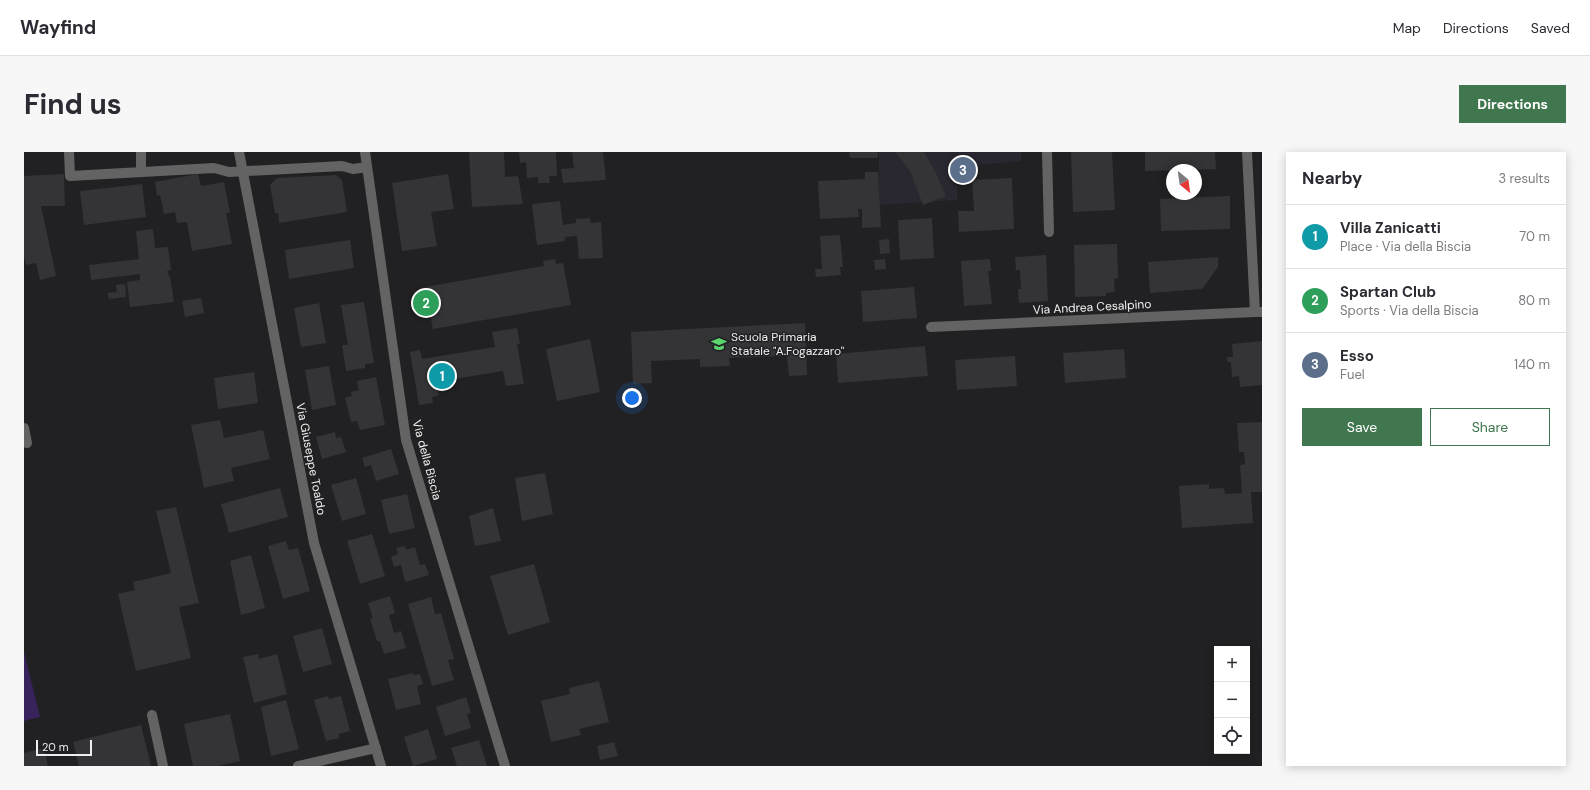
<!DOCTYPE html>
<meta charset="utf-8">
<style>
:root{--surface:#fff;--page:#f7f7f7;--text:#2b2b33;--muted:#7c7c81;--line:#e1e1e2;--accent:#40774e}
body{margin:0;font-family:"DM Sans",sans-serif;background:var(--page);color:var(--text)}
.controls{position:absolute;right:12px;bottom:12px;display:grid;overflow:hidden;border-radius:0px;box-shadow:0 2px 10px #0003}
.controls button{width:36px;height:36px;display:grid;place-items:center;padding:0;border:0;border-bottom:1px solid var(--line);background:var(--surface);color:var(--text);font:20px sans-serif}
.compass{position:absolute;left:1142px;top:12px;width:36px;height:36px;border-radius:50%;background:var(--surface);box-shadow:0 2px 10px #0003;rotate:151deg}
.scale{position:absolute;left:12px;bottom:10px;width:56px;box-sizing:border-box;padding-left:4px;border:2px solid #efeff0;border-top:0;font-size:11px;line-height:14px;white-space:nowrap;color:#efeff0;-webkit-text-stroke:3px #212022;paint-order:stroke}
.you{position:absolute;left:608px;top:246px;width:14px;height:14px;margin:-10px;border:3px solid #fff;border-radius:50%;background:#1a73e8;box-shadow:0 0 0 6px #1a73e833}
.badge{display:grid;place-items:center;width:26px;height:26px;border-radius:50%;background:var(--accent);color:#fff;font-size:13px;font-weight:700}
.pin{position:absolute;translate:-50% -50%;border:2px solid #fff;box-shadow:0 1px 4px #0006}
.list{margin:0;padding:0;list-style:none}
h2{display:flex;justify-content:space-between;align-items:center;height:52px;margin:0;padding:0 16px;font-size:17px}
h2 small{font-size:13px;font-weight:400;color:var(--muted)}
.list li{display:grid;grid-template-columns:26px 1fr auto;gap:12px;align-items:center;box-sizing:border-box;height:64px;padding:0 16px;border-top:1px solid var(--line)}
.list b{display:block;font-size:15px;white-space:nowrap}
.list p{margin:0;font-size:13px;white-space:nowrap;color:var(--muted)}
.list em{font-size:13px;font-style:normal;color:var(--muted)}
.actions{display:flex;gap:8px;padding:12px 16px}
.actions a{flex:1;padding:9px 0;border:1px solid var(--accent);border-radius:0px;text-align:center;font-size:14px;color:var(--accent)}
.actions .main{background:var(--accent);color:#fff}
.icon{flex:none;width:22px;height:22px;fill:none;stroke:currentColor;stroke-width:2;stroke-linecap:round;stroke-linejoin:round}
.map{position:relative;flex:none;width:1238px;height:614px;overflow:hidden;border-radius:0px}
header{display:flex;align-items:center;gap:24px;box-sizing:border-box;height:56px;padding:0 20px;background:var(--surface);border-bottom:1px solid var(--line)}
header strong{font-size:19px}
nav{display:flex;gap:22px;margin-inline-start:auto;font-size:14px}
.intro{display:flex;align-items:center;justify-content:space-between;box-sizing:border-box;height:96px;padding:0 24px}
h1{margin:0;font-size:28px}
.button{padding:10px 18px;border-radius:0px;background:var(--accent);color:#fff;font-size:14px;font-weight:700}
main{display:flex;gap:24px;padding:0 24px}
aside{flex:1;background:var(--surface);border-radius:0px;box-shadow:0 2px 10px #0003}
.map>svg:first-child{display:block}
</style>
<header>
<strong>Wayfind</strong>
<nav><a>Map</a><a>Directions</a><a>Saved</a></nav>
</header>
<div class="intro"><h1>Find us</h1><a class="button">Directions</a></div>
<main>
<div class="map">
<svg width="1238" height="614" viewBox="0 0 1238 614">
<rect width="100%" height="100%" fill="#212022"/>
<path fill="#29272f" d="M855,0H997V9L933,15V48L855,53Z"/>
<path fill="#38235d" d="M0,500L16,565L0,569Z"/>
<path fill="#343436" d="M445,0H480L481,25L494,24L499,52L448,55Z
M495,0H532L533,24H525L526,31H514V25L503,26L502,10L496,11Z
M548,0H579L582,28L539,31L537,17L550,16Z
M825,0H854V6H826Z
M871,0H900L911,19L922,44L899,53L886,19Z
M1047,0H1088L1091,58L1049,60Z
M1121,0H1191L1192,17L1121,19Z
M841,20H854L857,75L838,76V57H834L835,65L796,67L794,29L841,27Z
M40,22L41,54H17L32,124L16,128L12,111L2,113L0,105V24Z
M174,22L177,34L200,30L206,61H202L208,92L168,99L163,70L153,71L151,60L140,62L136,43L133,44L131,30Z
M424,22L430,57L407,60L413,94L378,99L368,31Z
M312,23L318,28L323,60L255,71L254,61H251L246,33L253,26Z
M988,26L990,77L935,80L934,59H950L948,28Z
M118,32L122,65L60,73L56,39Z
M1206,44V77L1137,79L1136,47Z
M536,49L539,73L552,71V67L566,66L567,71L577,70L579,106L555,107L553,84L541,85V89L513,93L508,52Z
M908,66L910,106L876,108L874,68Z
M129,77L131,96L144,95L147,118L143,119L145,124H146L150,150L106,155L103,130L116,128V122L67,128L65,113L115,107L112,79Z
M816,83L819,115H816L817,123L792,125L791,117H798L796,84Z
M865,87L866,101L856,102L855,88Z
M326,88L330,116L265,127L261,98Z
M1093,92L1094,126L1090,127L1091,140L1082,141V144L1051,145L1050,93Z
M1022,103L1024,149L995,151L994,137H997L996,118H992L991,105Z
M1194,105V115L1178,137L1126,141L1124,110Z
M531,107L532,112L539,111L547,153L409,177L401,135L520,114L519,109Z
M861,107L862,117L851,118L850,108Z
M966,107L967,119H964L968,152L940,154L937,109Z
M101,132L102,145L85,147L83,141L93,140L92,133Z
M890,135L893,166L839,170L837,139Z
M177,146L180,161L161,165L158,149Z
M340,150L350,211L341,212V216L322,219L318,193H324L317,153Z
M295,151L302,191L277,195L270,156Z
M781,171L783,223L765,224L763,204L705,206L706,214L676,215V207L627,209L628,231L609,232L607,180Z
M493,176L496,192H493L500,232L482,234L479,219L412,230L415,243L408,245L409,251L395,253L386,200L396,198L398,207L471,195L468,180Z
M566,187L576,240L533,249L522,197Z
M1238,189V233L1216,235L1215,224L1208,225L1207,210H1204L1203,205H1209L1208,192Z
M901,194L904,224L814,231L812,202Z
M1100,197L1102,226L1041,231L1039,201Z
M991,204L993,234L933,238L931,208Z
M305,214L312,253L288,258L281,218Z
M230,220L234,251L194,257L190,226Z
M352,225L361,273L336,278L333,269L327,270L321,246L328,244L327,240L335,238L333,229Z
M196,268L200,286L239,278L246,307L207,316L210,329L180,336L167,273Z
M1238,270V340H1227L1229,371L1158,376L1155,334L1185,332V337L1200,336L1201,342L1218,341L1216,313L1221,312L1220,300H1215L1213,271Z
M311,280L312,286L317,285L322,300L298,307L292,285Z
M367,297L375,322L352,329L347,313L341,315L338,306Z
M521,321L529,362L498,369L491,326Z
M332,326L342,362L318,369L307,333Z
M256,336L264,365L205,381L197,352Z
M383,342L391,376L365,382L357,348Z
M152,355L175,451L155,455L167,506L112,519L94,442L111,438L109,430L147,421L132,359Z
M469,356L477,389L451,394L445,364Z
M348,382L361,424L336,432L323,389Z
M262,389L265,398L274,396L286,439L259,447L244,394Z
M381,394L382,398L391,395L396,413L401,412L405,423L381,430L377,413L370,415L367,405L374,402L372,396Z
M227,403L241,456L217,463L206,409Z
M510,412L526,470L484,483L466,424Z
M366,444L371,461L365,463L370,481L377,479L382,496L360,502L356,489H353L346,467L349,466L344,451Z
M407,445L411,462L417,461L430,507L424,508L430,528L408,534L384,452Z
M298,476L308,512L279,520L269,484Z
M234,502L235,507L253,502L263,542L230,551L219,505Z
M389,521L390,523L396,522L399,532L393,534L397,552L372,558L364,527Z
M575,529L585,570L555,577L557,583L527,590L517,549L546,542L545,536Z
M304,544L305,547L317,544L326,579L315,582V586L302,589L290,548Z
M442,545L447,561L443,562L447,576L421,584L412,555Z
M262,548L275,597L247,604L237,555Z
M206,562L216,609L194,614H169L160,572Z
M117,573L127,614H55L49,590Z
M404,577L413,607L389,614L380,585Z
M455,588L463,614H433L427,596Z
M590,590L594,604L576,608L573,594Z
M20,596L24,614H0V601Z"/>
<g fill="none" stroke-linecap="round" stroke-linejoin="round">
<path stroke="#636364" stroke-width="10" d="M45,0L46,24L190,16L205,20L318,14L329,17L343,15
M117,0V19
M215,0L290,391L357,614
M341,0L382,288L481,614
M1023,0L1025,80
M1223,0L1231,160H1238
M907,175L1231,160
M0,276L3,291
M128,563L139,614
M274,614L352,596"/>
</g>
<defs>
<g id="school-bare" transform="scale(1.2)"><path d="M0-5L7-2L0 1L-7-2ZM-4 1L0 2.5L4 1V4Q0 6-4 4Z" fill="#5ad56e" stroke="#212022" stroke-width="2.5" paint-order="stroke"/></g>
</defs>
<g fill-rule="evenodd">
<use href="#school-bare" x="695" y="192"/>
</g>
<g text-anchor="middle" stroke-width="3" stroke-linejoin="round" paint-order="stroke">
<g font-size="12" fill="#efeff0" stroke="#212022">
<text transform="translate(1068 155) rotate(-3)" y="4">Via Andrea Cesalpino</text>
<text transform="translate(287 307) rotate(79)" y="4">Via Giuseppe Toaldo</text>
<text transform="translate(403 308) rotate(75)" y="4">Via della Biscia</text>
</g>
<g font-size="12" fill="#efeff0" stroke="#212022" text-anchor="start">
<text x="707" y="189">Scuola Primaria<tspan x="707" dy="14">Statale "A.Fogazzaro"</tspan></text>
</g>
</g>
</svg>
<div class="controls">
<button>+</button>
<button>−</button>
<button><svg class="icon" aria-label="locate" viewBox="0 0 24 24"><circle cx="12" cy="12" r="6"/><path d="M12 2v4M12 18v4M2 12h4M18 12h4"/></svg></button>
</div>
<svg class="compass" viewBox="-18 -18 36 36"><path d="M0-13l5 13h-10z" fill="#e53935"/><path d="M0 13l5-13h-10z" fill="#7c7c81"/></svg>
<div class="scale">20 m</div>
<div class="you"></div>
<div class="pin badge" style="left:418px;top:224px;background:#0f9aa8">1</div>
<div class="pin badge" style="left:402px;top:151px;background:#2e9e5b">2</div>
<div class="pin badge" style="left:939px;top:18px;background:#5c6f8a">3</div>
</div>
<aside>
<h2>Nearby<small>3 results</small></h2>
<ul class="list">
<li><span class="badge" style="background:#0f9aa8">1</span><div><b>Villa Zanicatti</b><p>Place · Via della Biscia</p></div><em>70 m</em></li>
<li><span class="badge" style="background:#2e9e5b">2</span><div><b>Spartan Club</b><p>Sports · Via della Biscia</p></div><em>80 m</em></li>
<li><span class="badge" style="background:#5c6f8a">3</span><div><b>Esso</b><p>Fuel</p></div><em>140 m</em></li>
</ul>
<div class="actions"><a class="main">Save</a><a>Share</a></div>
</aside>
</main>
